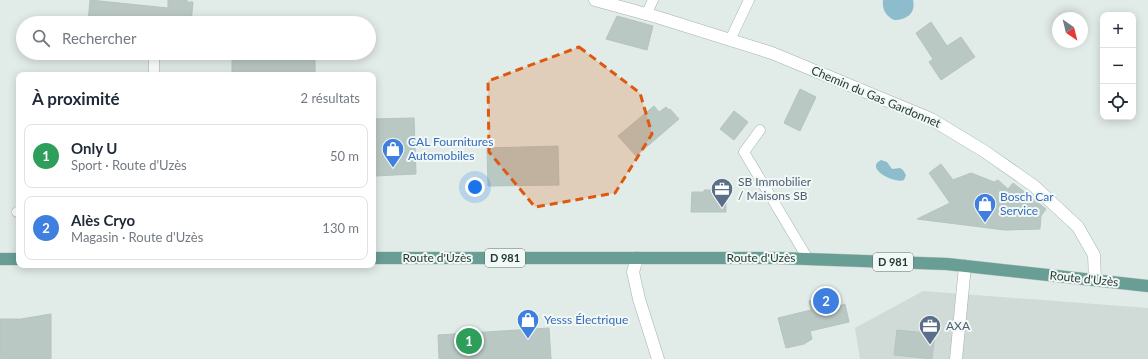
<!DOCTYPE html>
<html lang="fr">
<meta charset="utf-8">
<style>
:root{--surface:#fff;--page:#f2f2f3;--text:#1f2937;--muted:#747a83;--line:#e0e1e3;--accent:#7a574a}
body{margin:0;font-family:Lato,sans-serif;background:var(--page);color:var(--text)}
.controls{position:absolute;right:12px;top:12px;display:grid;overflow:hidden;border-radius:8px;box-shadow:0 2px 10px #0003}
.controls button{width:36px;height:36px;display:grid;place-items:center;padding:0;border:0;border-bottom:1px solid var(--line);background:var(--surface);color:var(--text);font:20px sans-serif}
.compass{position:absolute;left:1052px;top:12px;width:36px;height:36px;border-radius:50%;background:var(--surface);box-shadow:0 2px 10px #0003;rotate:145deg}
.you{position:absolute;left:475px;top:187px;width:14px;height:14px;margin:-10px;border:3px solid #fff;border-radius:50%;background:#1a73e8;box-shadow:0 0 0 6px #1a73e833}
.badge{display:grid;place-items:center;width:26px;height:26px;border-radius:50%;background:var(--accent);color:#fff;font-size:13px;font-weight:700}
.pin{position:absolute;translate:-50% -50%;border:2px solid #fff;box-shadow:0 1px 4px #0006}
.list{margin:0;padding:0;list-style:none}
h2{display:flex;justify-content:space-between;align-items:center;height:52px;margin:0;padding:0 16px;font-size:17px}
h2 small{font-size:13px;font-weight:400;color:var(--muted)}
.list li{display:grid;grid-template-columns:26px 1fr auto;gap:12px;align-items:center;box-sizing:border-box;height:64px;margin:0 8px 8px;padding:0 8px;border:1px solid var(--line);border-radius:8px}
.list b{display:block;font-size:15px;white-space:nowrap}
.list p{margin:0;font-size:13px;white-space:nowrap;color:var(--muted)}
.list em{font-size:13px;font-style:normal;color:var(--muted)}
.icon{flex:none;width:22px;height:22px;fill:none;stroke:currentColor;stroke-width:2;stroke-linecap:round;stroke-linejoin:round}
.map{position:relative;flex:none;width:1148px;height:359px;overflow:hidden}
.search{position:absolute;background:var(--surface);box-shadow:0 2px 10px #0003;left:16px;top:16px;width:360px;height:44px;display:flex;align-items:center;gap:10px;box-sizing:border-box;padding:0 14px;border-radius:22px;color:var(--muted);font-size:15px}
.panel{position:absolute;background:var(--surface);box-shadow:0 2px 10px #0003;left:16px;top:72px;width:360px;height:196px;border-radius:8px}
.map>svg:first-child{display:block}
</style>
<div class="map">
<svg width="1148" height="359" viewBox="0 0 1148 359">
<rect width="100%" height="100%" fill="#e1ebe7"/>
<path fill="#d0dbd7" d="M923,291L1148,308V359H860L855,328Z"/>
<path fill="#8dbdcd" d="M883,0H913C916,13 907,20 894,20C886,16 882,10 883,0Z
M881,160L887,162L892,169L900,168L903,170L906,175L904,180C894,184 864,168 881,160Z"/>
<path fill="#bac8c4" stroke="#b4c4bf" d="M90,0L168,8V0H187V2H193L191,23H88Z
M617,16L653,26L647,50L606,39Z
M931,22L947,46L961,37L975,57L941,80L929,62L933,59L916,33Z
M232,53H315V75H232Z
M800,89L816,97L800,131L784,123Z
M654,106L659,112L666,107L669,110L670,109L679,119L636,156L618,136Z
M734,111L748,122L734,140L720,129Z
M414,118L416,174L374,176L373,119Z
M558,146L559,185L488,186L487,148Z
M941,164L953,180L971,173L994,182L998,180L1008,189L1013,183L1046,209L1041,216L1040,229L1005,230L917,219L950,203L929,173Z
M704,190H726V212H691L692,192H704Z
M836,294L839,306L845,304L849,322L810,331L812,339L804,344L786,348L778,318L811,310L809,301Z
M51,314V359H0V319H21Z
M549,328L551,359H439L438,335Z
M897,330L935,334L932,359L894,355Z"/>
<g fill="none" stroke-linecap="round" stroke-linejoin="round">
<g stroke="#a4b3ae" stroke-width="11">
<path id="lane" d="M646,15L653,0
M730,40L749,0
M154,75V53
M760,130L744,152L808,259
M17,212H19"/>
</g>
<g stroke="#a4b3ae" stroke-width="13">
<path id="street" d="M595,0L657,17L772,53L931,119L984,151L1034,186L1078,227L1094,255L1095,280
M637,258L633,272L639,299L658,359
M956,359L965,266"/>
</g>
<g stroke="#c1c8c7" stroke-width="13">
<path id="primary" d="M373,258H779L947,264L1148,286
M0,259H19"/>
</g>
<use href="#lane" stroke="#fff" stroke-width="10"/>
<use href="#street" stroke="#fff" stroke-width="12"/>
<use href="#primary" stroke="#699e95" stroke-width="12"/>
</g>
<path fill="#de580e" fill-opacity="0.2" stroke="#de580e" stroke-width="3" stroke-dasharray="8 5" stroke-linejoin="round" d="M579,47L640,93L652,134L615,193L535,207L489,152L488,81Z"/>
<defs>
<g id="shop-pin" transform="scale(1.15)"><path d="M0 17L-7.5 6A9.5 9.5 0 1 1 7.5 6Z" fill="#3f7fe0" stroke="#f2f8f5"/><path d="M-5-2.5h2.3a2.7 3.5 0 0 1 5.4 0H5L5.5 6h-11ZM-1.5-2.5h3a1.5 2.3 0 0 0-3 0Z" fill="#fff"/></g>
<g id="office-pin" transform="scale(1.15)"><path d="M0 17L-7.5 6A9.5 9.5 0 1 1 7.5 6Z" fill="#5c6f8a" stroke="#f2f8f5"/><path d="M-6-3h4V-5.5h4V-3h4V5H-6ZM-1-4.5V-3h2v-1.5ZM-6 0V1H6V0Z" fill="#fff"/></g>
</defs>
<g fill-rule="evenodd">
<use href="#shop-pin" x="393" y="149"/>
<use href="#office-pin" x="722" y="189"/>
<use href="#shop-pin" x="985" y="204"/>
<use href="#shop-pin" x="528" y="320"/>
<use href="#office-pin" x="930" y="326"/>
</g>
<g text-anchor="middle" stroke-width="4" stroke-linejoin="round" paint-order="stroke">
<g fill="#f2f8f5" stroke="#61746f" stroke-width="1">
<rect x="485" y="249" width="40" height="18" rx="3"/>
<rect x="873" y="253" width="40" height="18" rx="3"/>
</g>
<g font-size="11" font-weight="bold" fill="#233b36">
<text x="505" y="262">D 981</text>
<text x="893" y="266">D 981</text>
</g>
<g font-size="12" fill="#233b36" stroke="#f2f8f5">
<text transform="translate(876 97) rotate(23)" y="4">Chemin du Gas Gardonnet</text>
<text x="437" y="262">Route d'Uzès</text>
<text x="761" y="262">Route d'Uzès</text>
<text transform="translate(1084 279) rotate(6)" y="4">Route d'Uzès</text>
</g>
<g font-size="12" fill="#366cbe" stroke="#f2f8f5" text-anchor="start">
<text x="408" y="146">CAL Fournitures<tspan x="408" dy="14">Automobiles</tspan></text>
<text x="1000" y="201">Bosch Car<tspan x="1000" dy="14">Service</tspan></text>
<text x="544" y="324">Yesss Électrique</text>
</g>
<g font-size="12" fill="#4e5e75" stroke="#f2f8f5" text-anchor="start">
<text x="738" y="186">SB Immobilier<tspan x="738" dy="14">/ Maisons SB</tspan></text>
<text x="946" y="330">AXA</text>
</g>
</g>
</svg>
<div class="controls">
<button>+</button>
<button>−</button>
<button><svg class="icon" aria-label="locate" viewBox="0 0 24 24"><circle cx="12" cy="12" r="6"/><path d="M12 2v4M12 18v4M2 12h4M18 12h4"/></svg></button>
</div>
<svg class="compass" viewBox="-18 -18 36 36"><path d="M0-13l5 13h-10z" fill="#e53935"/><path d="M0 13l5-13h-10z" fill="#747a83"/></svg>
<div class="you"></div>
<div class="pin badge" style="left:469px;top:341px;background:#2e9e5b">1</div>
<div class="pin badge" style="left:826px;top:301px;background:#3f7fe0">2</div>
<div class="search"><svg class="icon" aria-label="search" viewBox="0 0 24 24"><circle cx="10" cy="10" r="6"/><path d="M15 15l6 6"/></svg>Rechercher</div>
<section class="panel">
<h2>À proximité<small>2 résultats</small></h2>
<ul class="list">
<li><span class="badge" style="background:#2e9e5b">1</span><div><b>Only U</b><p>Sport · Route d'Uzès</p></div><em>50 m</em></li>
<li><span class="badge" style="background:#3f7fe0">2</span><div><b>Alès Cryo</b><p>Magasin · Route d'Uzès</p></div><em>130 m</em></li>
</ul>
</section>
</div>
